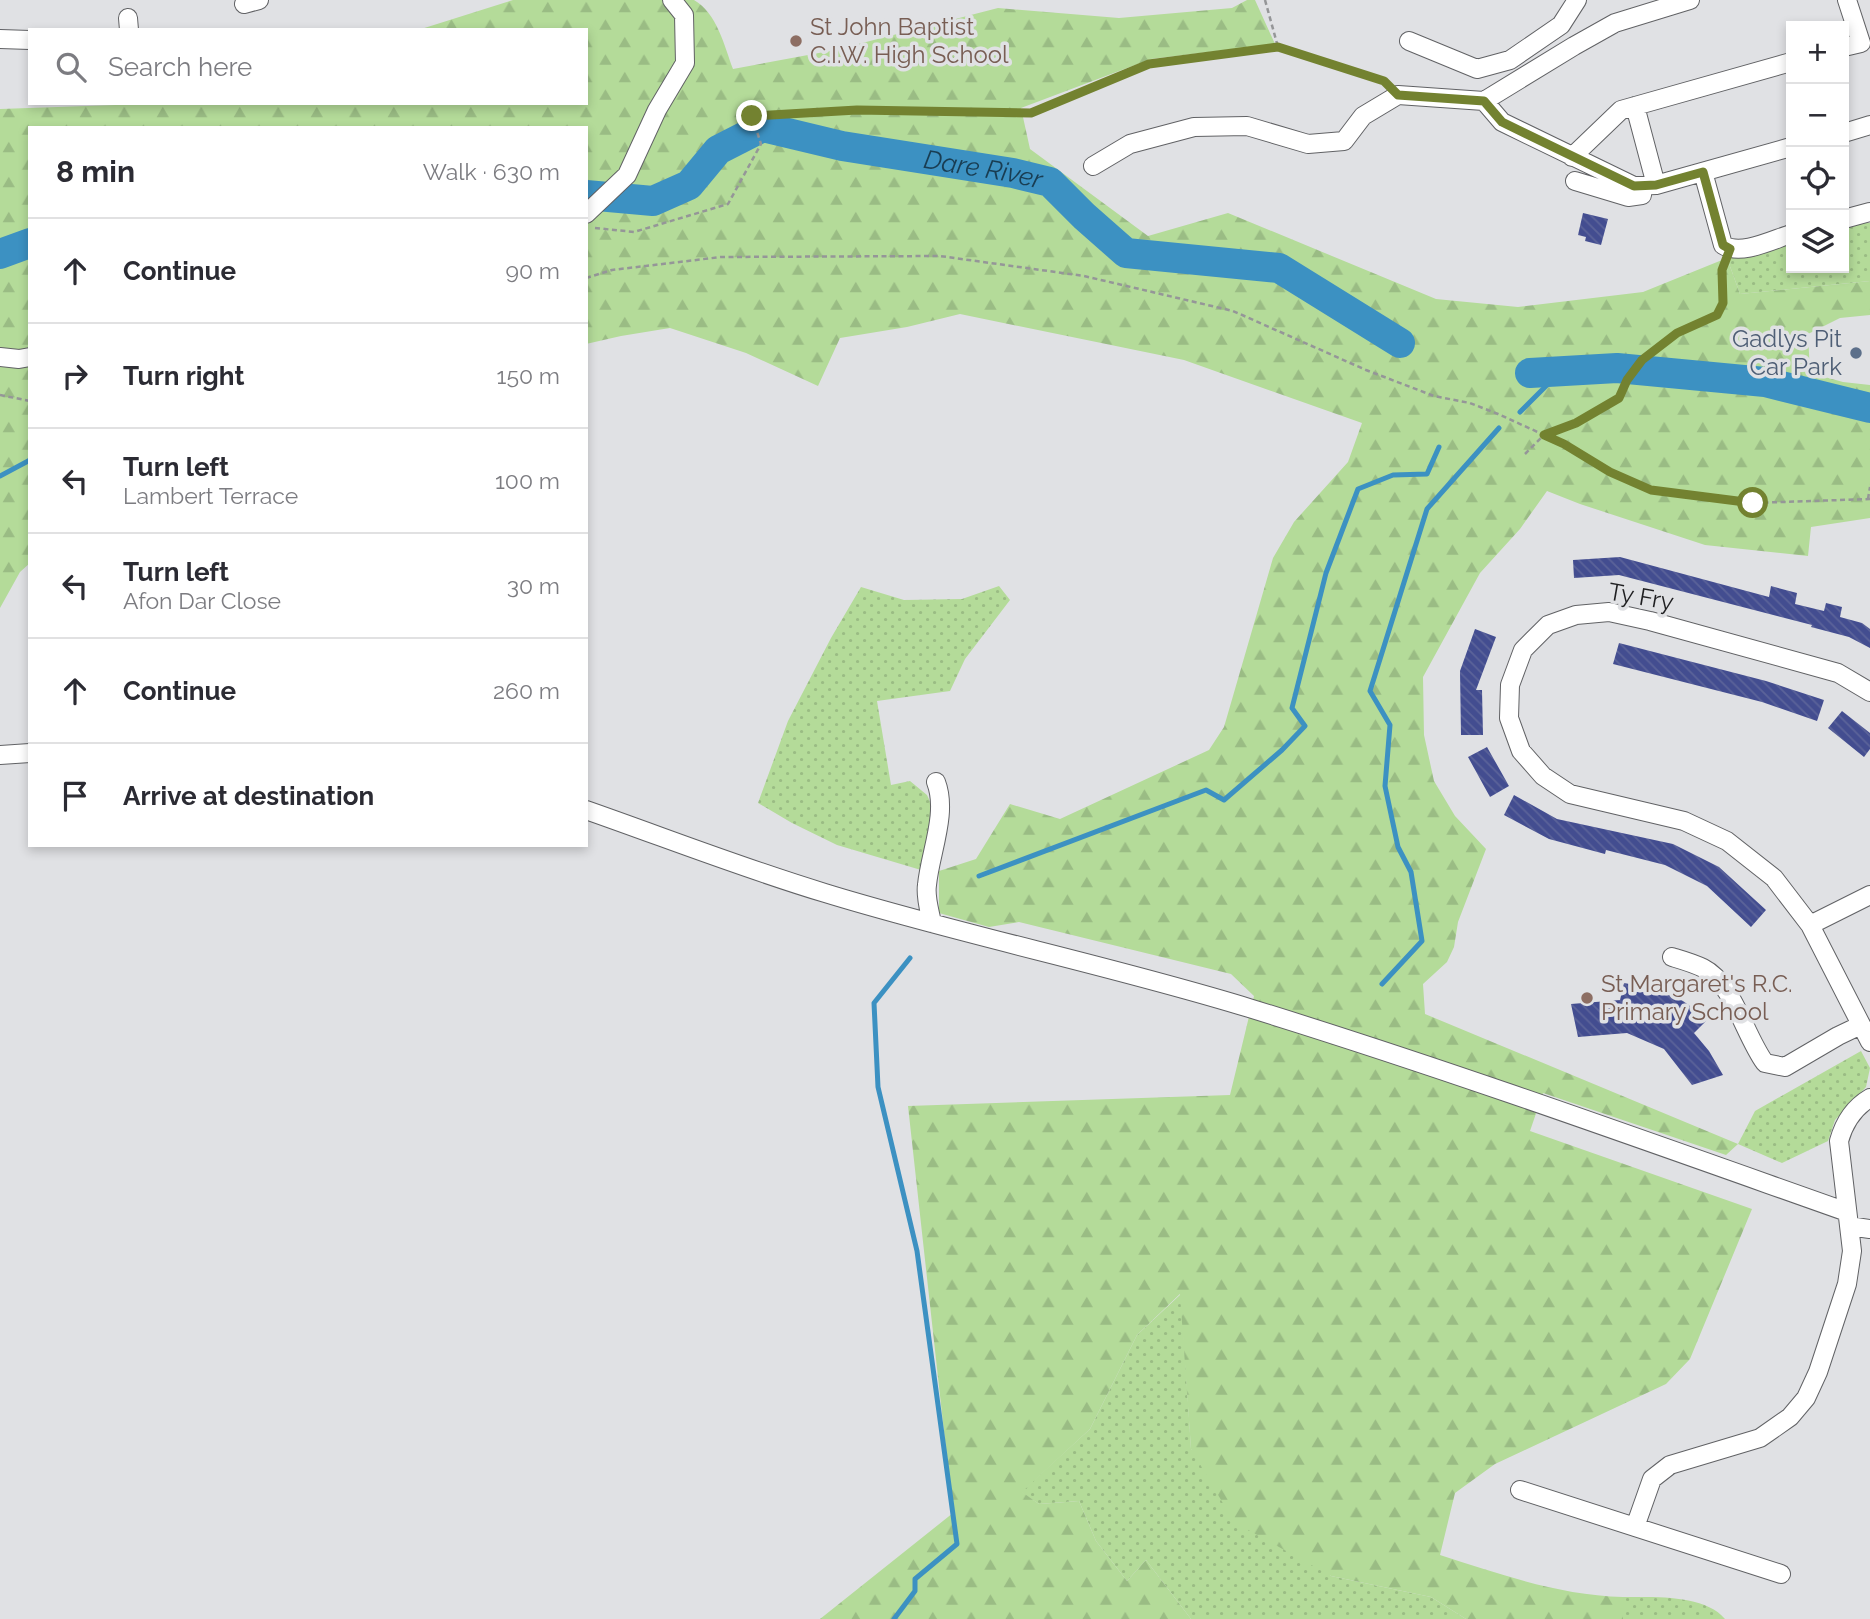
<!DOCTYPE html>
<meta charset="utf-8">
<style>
:root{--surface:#fff;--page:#f2f2f3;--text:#2b2b33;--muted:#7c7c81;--line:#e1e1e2}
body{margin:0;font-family:Raleway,sans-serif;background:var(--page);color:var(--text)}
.controls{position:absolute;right:21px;top:21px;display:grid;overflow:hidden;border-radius:0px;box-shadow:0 4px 10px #0003}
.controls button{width:63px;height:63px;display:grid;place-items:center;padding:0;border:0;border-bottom:2px solid var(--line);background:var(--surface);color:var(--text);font:35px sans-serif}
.stop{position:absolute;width:21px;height:21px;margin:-16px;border:5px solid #738230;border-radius:50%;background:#fff}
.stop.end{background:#738230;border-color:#fff;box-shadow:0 2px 7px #0008}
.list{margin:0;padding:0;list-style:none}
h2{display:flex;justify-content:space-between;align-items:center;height:91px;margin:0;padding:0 28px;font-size:30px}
h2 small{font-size:23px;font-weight:400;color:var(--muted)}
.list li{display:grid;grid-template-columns:46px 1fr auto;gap:21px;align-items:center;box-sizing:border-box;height:105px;padding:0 28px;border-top:2px solid var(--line)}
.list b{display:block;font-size:26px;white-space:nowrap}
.list p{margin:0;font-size:23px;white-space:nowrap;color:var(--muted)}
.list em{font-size:23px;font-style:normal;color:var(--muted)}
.icon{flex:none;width:38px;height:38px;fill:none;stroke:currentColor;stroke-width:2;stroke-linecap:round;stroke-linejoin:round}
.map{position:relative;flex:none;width:1870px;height:1619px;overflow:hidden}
.search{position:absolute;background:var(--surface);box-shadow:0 4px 10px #0003;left:28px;top:28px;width:560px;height:77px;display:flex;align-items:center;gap:18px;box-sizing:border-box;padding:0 24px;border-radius:0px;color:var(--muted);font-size:26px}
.panel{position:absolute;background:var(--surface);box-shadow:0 4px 10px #0003;left:28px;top:126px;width:560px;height:721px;border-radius:0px}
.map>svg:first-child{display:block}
</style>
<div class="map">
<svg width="1870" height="1619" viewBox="0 0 1870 1619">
<defs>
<pattern id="green-dots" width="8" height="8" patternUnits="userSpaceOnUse" patternTransform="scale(1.75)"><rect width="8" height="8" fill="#b4db99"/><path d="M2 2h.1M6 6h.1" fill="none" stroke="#9abc84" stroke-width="1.8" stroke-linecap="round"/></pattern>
<pattern id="forest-firs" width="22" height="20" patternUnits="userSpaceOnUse" patternTransform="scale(1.75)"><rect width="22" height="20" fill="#b4db99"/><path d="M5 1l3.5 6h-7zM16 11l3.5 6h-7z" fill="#9abc84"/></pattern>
<pattern id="building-back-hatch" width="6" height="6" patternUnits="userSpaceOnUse" patternTransform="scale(1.75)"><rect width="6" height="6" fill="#434d90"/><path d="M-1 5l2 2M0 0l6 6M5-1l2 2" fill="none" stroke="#5b6399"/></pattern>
</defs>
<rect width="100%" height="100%" fill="#e0e1e4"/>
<path fill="url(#green-dots)" d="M1858,222L1870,223V281L1740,294L1727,258L1791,240V268H1844V226Z
M999,586L1010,600L965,659L950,691L877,701L891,785L910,781L927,795L933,808L921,870L837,845L792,823L758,803L788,721L831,638L861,587L904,600L962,599Z
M1861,1051L1870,1068L1866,1087L1835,1120L1828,1141L1782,1163L1738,1144L1755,1111Z
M1181,1294L1191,1449L1331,1576L1431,1597L1466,1619H1191L1146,1560L1127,1581L1096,1541L1079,1501L1039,1504L1021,1492L1090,1429L1137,1335Z
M1623,1597C1652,1597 1705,1594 1725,1619H1623Z"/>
<path fill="url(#forest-firs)" d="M513,0H694C717,13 724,45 733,69L835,50L998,8L1119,18L1232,8L1247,0H1255L1275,44L1151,59L1021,108L1030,149L1148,236L1228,213L1436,299L1518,307L1643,292L1727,258L1740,294L1870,281V315L1840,318L1808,334L1810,373L1843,382L1870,385V518L1811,527L1808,556L1705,545L1580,504L1547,491L1520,529L1480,573L1423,677L1424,735L1434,781L1455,816L1486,849L1458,922L1454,947L1447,962L1423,984L1425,1014L1738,1144L1726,1155L1543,1093L1530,1131L1752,1209L1690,1359L1666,1384L1495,1464L1455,1493L1440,1555C1500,1574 1558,1595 1623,1597V1619H1466L1431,1597L1331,1576L1234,1522L1191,1449L1180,1294L1137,1335L1090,1429L1022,1492L1039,1504L1079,1501L1096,1541L1127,1581L1146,1560L1191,1619H820L953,1513L908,1106L1230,1095L1254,996L1231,974L1019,922L989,927L939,913V871L976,859L1010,804L1060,819L1209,750L1224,727L1273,558L1294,522L1348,462L1362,423L1184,360L960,314L907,327L840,338L818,386L746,353L670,328L621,336L586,344V128H30V563L20,572L0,608V109L173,103H586V30H418Z"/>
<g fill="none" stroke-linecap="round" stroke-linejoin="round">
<path stroke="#3c91c2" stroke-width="5" d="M1520,412L1561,371
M0,476L30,460
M979,876L1206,790L1224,800L1282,750L1305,726L1292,708L1326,573L1358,489L1393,475L1427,474L1439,447
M1382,984L1422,941L1411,872L1398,847L1385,786L1390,725L1370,691L1427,509L1499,428
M894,1619L915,1591V1579L957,1544L917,1251L878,1087L874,1003L910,958"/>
<g stroke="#3c91c2" stroke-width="30">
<path id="s1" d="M586,195L653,201L689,185L718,150L763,127L842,146L1013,173L1050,182L1084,216L1126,253L1279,268L1400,343"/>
<path d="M0,254L30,243"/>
<path d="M1530,373L1617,368L1765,382L1870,408"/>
</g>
</g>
<path fill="url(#building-back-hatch)" d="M1583,213L1608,219L1601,245L1585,241L1586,237L1578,235Z
M1620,557L1769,597L1771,586L1797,593L1795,604L1824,611L1826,603L1842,607L1840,617L1862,623L1870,629V648L1849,637L1811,627L1812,625L1619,575L1574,578L1573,560Z
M1475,629L1496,637L1476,690H1482L1483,735H1461L1460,671Z
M1619,643L1766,681L1824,700L1817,721L1762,702L1613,664Z
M1842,711L1870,733V749L1864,757L1828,728Z
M1487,747L1509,786L1490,797L1468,757Z
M1514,795L1557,819L1673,844L1719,867L1766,910L1751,927L1707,886L1665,865L1606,850L1605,854L1549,839L1504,815Z
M1624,983L1657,989L1683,1001L1708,1019L1694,1033L1709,1051L1723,1075L1692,1085L1664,1049L1627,1033L1578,1037L1571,1004L1620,1000Z"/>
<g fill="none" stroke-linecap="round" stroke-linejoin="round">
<g stroke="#616265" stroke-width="20">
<path id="minor" d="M244,4L259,0
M128,18L129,30
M0,39L30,40
M1409,41L1477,69L1510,60L1561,25L1577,0
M1844,47L1861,43L1847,0
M1484,101L1502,122L1634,186L1656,185L1791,147
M1635,106L1656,185
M1844,133L1870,125
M1572,157L1621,110L1791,62
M1093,166L1130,144L1194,127L1247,126L1308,144L1344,141L1363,116L1398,95L1484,101L1574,46L1615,23L1690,0
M1703,172L1723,245C1741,256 1772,240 1791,234
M1575,181L1628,197L1642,195L1643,186
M586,214L627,175L657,110L685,63L684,15L672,0
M1844,219L1870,212
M0,357L19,359L30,357
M1870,692L1838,673L1650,621L1609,612L1576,615L1548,625L1523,650L1510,685L1509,718L1521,751L1543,776L1570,794L1684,821L1727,841L1774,878L1810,925L1870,1042
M0,755L30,753
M586,810C666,838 745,869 825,893C965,936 1109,965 1249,1008C1450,1070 1649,1142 1847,1212
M932,923C930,912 925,897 927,885C930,853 948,813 936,782
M1810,925L1870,895
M1672,957C1682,960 1693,963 1703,968C1733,983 1745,1036 1765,1063L1785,1067L1838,1036L1861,1025
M1849,1226L1870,1229
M1520,1490L1781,1574
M1635,1527L1652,1479L1670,1465L1760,1438L1790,1417L1806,1398L1818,1372L1847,1284L1852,1251L1839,1141C1844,1123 1853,1108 1870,1098"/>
</g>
<path stroke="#959698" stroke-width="2.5" stroke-dasharray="5 3.5" stroke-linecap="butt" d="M1265,0L1278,47
M595,228L634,232L728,204L761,144L752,116L857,110L1031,113L1149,64L1278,47L1386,83
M586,278L612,270L721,257L940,256L1084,276L1233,311L1366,370L1434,396L1470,403L1498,414L1564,444L1610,472L1651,490L1753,503L1870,499
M0,395L30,401
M1525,454L1544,435L1575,423L1619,398L1627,380L1642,360L1677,333L1717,315L1723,303L1722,270L1724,265
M1868,499L1870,487"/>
<use href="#minor" stroke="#fff" stroke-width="18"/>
</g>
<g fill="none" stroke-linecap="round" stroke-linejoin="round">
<path stroke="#738230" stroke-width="9" d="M752,116L857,110L1031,113L1149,64L1278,47L1384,81L1398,95L1484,101L1502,122L1634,186L1656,185L1703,172L1723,245L1730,249L1722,270L1723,303L1717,315L1677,333L1642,360L1627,380L1619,398L1576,423L1544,435L1564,444L1610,472L1651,490L1753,503"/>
</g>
<g fill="#8d6e63" stroke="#e0e1e4" stroke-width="2.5">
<circle cx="796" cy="41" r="7"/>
<circle cx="1587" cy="998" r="7"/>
</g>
<circle fill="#5c6f8a" stroke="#e0e1e4" stroke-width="2.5" cx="1856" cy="353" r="7"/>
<g text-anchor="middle" stroke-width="7" stroke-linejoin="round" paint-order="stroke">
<g font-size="24" fill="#785e54" stroke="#e0e1e4" text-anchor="start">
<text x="810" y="35">St John Baptist<tspan x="810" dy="28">C.I.W. High School</tspan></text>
<text x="1601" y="992">St Margaret's R.C.<tspan x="1601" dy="28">Primary School</tspan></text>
</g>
<g font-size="24" fill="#4e5e75" stroke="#e0e1e4" text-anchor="end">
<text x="1842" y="347">Gadlys Pit<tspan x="1842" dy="28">Car Park</tspan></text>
</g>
<g font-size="24" fill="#1f1f21" stroke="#e0e1e4">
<text transform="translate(1641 597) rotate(10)" y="8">Ty Fry</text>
</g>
<g font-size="26" font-style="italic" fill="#193d52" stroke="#e0e1e4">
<text dy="9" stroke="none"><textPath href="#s1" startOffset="427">Dare River</textPath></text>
</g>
</g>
</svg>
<div class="controls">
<button>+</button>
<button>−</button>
<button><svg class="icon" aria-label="locate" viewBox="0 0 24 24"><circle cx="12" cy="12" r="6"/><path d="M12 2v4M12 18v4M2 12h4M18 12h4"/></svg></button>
<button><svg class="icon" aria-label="layers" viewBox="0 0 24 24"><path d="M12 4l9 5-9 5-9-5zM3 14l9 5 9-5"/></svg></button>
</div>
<div class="stop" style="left:1753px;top:503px"></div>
<div class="stop end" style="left:752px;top:116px"></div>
<div class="search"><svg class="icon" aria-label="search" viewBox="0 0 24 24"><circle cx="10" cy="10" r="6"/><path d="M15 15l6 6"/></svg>Search here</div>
<section class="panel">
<h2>8 min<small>Walk · 630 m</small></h2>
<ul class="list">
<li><svg class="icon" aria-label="ahead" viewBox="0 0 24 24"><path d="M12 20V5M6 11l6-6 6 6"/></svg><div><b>Continue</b></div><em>90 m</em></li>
<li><svg class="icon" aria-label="right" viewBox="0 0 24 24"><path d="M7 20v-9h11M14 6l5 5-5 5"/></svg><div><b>Turn right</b></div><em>150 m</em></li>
<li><svg class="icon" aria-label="left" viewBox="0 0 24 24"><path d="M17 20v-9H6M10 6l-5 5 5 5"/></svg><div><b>Turn left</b><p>Lambert Terrace</p></div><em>100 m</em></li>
<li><svg class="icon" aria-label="left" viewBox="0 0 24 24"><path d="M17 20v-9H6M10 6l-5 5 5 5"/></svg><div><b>Turn left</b><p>Afon Dar Close</p></div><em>30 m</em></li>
<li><svg class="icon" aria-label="ahead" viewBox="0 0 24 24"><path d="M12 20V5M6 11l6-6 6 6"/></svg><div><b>Continue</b></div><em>260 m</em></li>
<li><svg class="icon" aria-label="arrive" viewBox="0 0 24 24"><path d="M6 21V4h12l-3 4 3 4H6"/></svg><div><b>Arrive at destination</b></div></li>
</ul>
</section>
</div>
